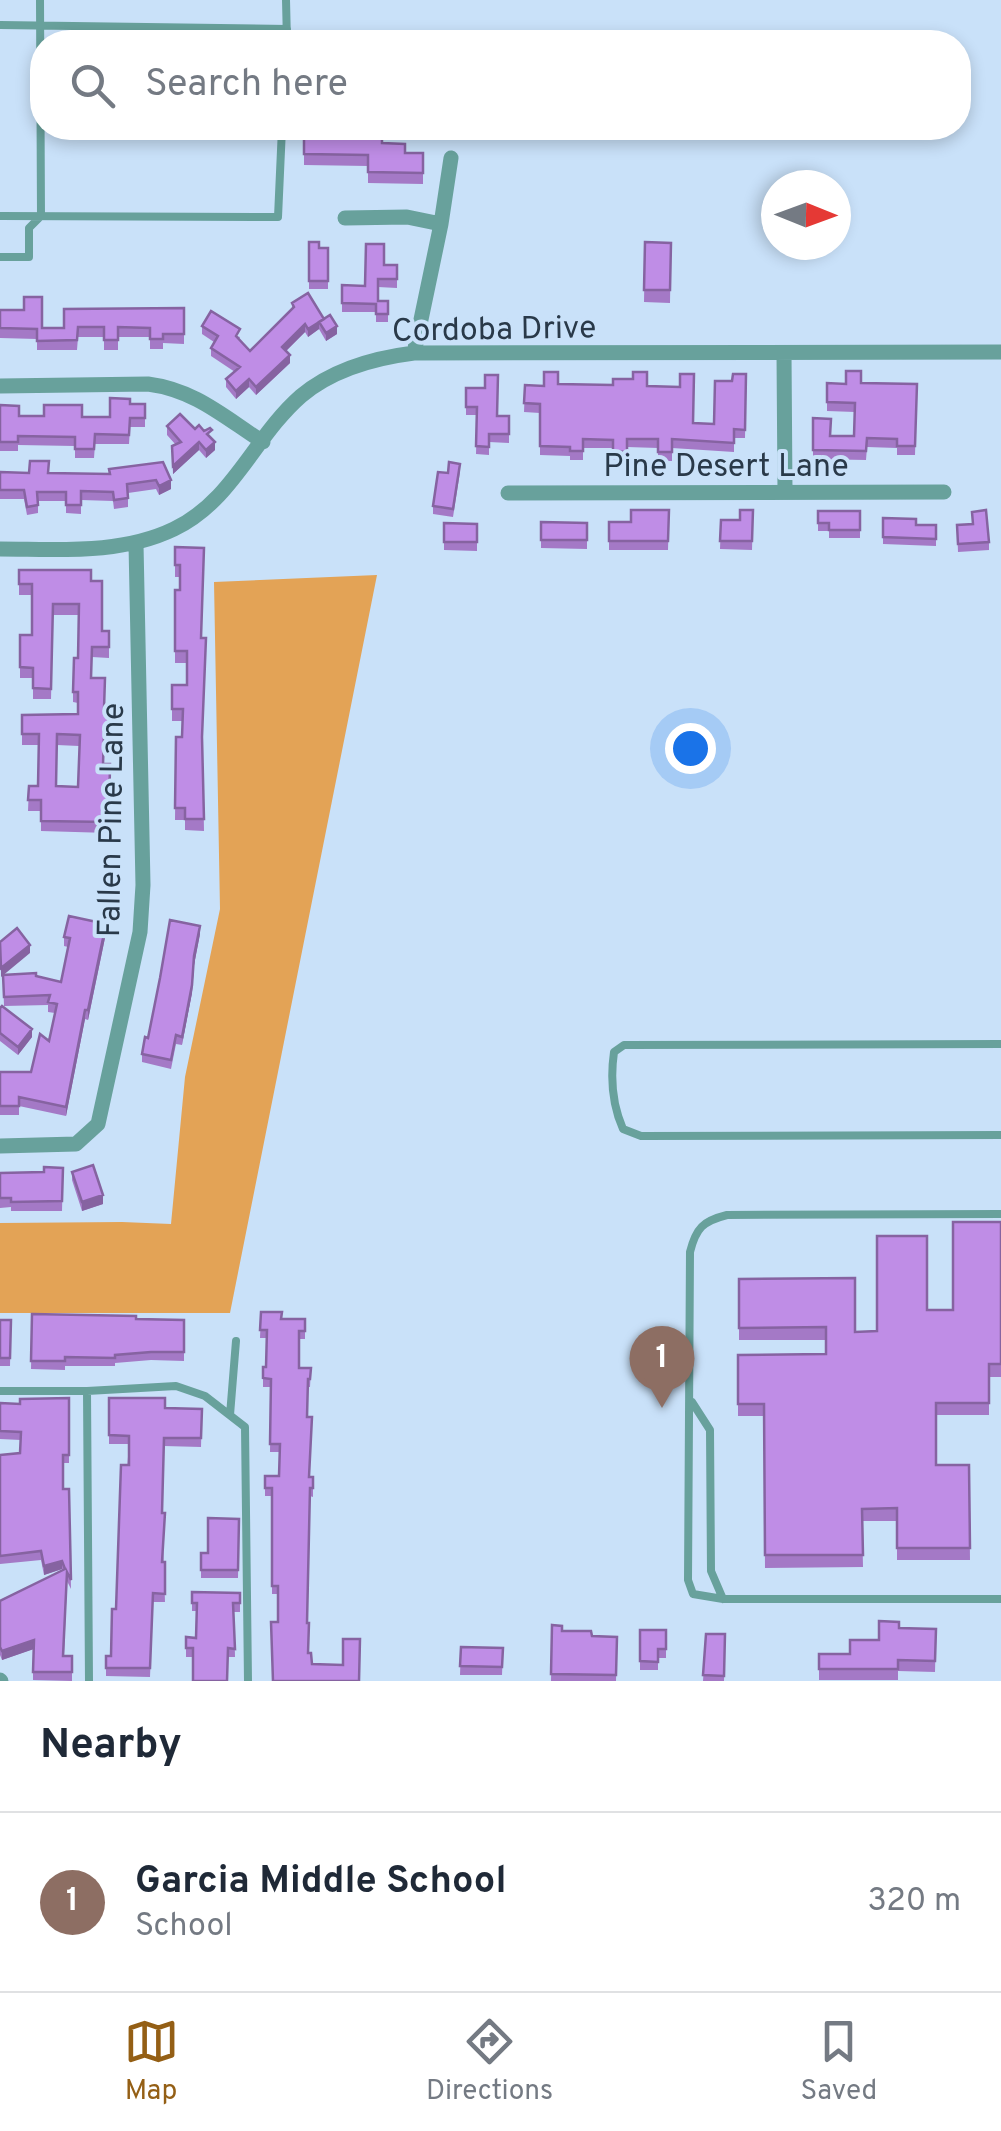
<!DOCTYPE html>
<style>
:root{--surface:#fff;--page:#f6f6f7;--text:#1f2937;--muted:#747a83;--line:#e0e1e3;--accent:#945f15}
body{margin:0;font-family:Overpass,sans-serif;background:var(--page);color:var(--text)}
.compass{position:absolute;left:761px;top:170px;width:90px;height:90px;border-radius:50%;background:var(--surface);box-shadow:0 5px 15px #0003;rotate:91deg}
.you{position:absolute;left:690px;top:748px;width:35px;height:35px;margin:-25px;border:8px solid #fff;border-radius:50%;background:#1a73e8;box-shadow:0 0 0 15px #1a73e833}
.badge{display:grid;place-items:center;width:65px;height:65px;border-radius:50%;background:var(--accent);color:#fff;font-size:32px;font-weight:700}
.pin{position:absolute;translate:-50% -82px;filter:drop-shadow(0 2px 5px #0008)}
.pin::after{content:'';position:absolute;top:52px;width:35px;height:30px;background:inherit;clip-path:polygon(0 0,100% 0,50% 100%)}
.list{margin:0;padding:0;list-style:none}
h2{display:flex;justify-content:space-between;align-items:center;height:130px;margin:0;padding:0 40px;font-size:42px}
h2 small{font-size:32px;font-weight:400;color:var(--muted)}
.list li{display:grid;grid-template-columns:65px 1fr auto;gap:30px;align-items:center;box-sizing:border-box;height:180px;padding:0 40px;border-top:2px solid var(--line)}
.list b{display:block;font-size:38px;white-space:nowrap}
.list p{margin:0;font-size:32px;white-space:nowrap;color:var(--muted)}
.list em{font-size:32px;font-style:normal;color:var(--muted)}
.icon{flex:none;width:55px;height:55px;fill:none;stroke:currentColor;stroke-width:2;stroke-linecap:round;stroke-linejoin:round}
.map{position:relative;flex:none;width:1001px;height:1681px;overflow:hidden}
.search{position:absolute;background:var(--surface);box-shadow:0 5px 15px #0003;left:30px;right:30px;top:30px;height:110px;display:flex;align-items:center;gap:25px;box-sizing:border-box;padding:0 35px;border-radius:40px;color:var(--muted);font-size:38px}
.sheet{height:310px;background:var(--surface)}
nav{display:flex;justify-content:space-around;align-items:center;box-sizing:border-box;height:140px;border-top:2px solid var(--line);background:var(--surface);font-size:28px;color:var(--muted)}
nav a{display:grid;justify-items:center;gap:5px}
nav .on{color:var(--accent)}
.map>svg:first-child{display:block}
</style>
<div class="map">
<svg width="1001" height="1681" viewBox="0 0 1001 1681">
<rect width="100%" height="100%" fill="#c9e1f9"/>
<path fill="#e3a356" d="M377,575L230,1313H0V1223L122,1222L171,1224L185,1077L220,909L214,582Z"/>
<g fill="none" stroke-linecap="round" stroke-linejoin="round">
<path stroke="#68a19c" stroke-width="8" d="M286,0L287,42
M0,25L287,29
M0,216L278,217L282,128
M0,257H29V228L41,216L40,0
M1001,1044L624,1045L614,1052C610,1080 612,1104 623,1129L641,1136L1001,1135
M1001,1214L727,1215C703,1221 696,1228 690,1252L688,1580L693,1594L723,1599H1001
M0,1391H87L176,1386L205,1396L245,1427L248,1681
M87,1391L89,1681
M692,1402L710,1430L711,1571L723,1599
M230,1415L236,1341"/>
<path stroke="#68a19c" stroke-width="15" d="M345,218L407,217L441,224
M414,353L441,224L451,158
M784,353L785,492
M0,386L148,384C195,390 224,417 263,442
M508,493L944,492
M0,549C58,549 120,555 174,529C233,501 254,437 301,396C333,369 374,358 414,353L1001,352
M0,1146L76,1144L98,1124L140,932L143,885L136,544
M0,1680L1,1681"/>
</g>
<path fill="#a479c6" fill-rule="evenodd" d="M304,133L382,143L405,153H423V184L368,183V166L304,165Z
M309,242L319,248H328V289H309Z
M645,242L671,243L670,303L644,302Z
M384,265H397V288L378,287V301H388V322H376V312H342V285L365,286Z
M292,303L324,319L337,334L326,341L319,329L308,337L305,332L286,351L290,363L256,395L249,387L236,399L226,387V379L235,372L211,356V348L214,342L202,334V326L240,337L239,339L250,351L292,310Z
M184,308V344L163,343V349H150V337H118V350H104V337H78L77,350H37V339L0,338V310L42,328H64Z
M746,374L745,438H734V452L672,448V461H658V448L627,447V460H613V448H583V460H570V456L540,455V413L524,412L525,385L647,386L693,423L714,424L732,381Z
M827,383L917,384L915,455H897V448L867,447L866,460L813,459V418L830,436H854L855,412L827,411Z
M466,388L497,416H509V443L489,442V455L476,454L477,415H466Z
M130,404H145V427H130L129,444H95L94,458H75V446L18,445V451H0V405L19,416L110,417Z
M167,426L195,429L212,439L215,450L206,458L199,450L173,474L172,446L176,445L167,435Z
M163,462L171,489L159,495L156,489L128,493V507L114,509L113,501L81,500V514L66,513V501H38V513L27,515L24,499H0V472L109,474Z
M460,472L453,517L433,514V506L448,473Z
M669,510L668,550H609V522H631Z
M753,510L752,550L720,549L721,520H740Z
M818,511H860V538H829V531H818Z
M972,512L989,542V550L958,552L957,525L972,524Z
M883,518L916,525H936V546L883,544Z
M587,523V549L541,548V540Z
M477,524V551L444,550V542Z
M175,547L201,638L204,831L185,830V820H175L176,737H182L183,721H172V685H187V663H175V590H180V577H175Z
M19,570L91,581L102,631H109V658L92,657V678L104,709L108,710V746H104L103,764H110L109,833L41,831V811H28L29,786H38V745H22V715L78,714V703L73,702V692L78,658L79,615H53L51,699H33V678H20V635H32V595H19ZM57,745L79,746L78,787L56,786Z
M106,933L88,1020L85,1019L66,1116L19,1106V1115H0V1072H31L49,1041L55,1013L48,1012V1005L4,1006L3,975L36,976L61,982L68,947L64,946V937Z
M200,934L194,965L192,993L182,1045L176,1044L171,1069L142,1062V1054L148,1038Z
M0,1008L32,1037L18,1055L0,1041Z
M63,1168L62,1211H11V1207L0,1208V1173L44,1172Z
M72,1172L103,1204L82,1211L72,1180Z
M1001,1222V1377H989V1415H936V1465H969L970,1560H897V1521H862L863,1567L765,1568L764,1416H738V1355L826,1354V1340H739V1279L855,1332L877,1331L927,1310H953Z
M261,1312L281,1319H305V1339H299V1368H311L310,1387H308L307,1417L310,1477H313V1497L310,1496L307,1623L308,1653L312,1664L359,1681H273L278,1622V1594H272V1496H265V1476H279L280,1452H270L271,1387H263V1367H266L267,1338H260Z
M32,1314L184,1320V1361L151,1360L115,1363V1366H65V1370L31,1369Z
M0,1320H11L10,1366H0Z
M69,1398V1463H63V1489H69L71,1589L67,1581L64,1656H72V1681L33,1680V1649L2,1660L0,1655V1601L63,1570L62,1569L44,1575L41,1560L0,1564V1455L20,1453L21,1440L0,1439V1403L20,1404Z
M109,1398L165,1408L202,1409L201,1447L164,1446L162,1513L165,1602H153L150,1677L106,1676V1656H111L116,1609L129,1444H109Z
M239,1519L238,1578H201V1553H208Z
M192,1592L240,1593V1612H234L235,1657H186V1637L196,1638V1611H192Z
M552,1625L562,1631L592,1636L617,1637L616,1681H551Z
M899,1628L936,1629L935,1672L898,1671V1680H819V1654H850L879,1640Z
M640,1630H666V1658H658V1670H640Z
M706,1634H725L724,1681H703Z
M461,1647L503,1648L502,1675H460Z"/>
<path fill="#8663a1" d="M324,319L319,322V329L308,337V329Z
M305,324V332L282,355V347Z
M337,326V334L326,341V333Z
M290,355V363L256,395V387Z
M249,379V387L236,399V391Z
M199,442V450L173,474V466Z
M215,442V450L206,458V450Z
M171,480V489L159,495V486Z
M106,924V933L88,1020V1010Z
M200,926V934L194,965L192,993L182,1045L194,956Z
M30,945V953L1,977V968Z
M85,1010V1019L66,1116V1107Z
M32,1029V1037L18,1055V1047Z
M103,1195V1204L82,1211V1202Z
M62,1561V1569L44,1575V1566Z
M34,1640V1649L2,1660V1651Z"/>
<path fill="#bf8de6" stroke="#8663a1" stroke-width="2.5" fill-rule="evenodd" d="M371,129H382V143L405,144V153H423V173L368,172V155L304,154V133H330V137L371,136Z
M309,242H319V248H328V281H309Z
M645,242L671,243L670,290H644Z
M366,244H384V265H397V279H378V301H388V314H376V304L342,303V285L365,286Z
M308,293L324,319L308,329L305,324L282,347L290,355L256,387L249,379L236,391L226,379L240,367L211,348L218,336L202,326L211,311L240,329L236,336L250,351L294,307L292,303Z
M24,297H42V328H64V309L184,308V334H163V339H150V328L118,327V340H104V327H78L77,340L37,341V329L0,328V310H24Z
M330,315L337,326L326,333L319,322Z
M846,371H861V383L917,384L915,446H897V439L867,438L866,451L813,450V418L831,419L830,436H854L855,403L827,402V383L846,384Z
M544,372H558V384L613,385V379H633V372H647V386L680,387V374H694L693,423L714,424L715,381H732L733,374H746L745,430L734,429V443L672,439V452H658V439H627V452L613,451V440L583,439V451H570V447L540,446V404L524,403L525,385L544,386Z
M485,375H498L497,416H509V434H489V447L476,446L477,407H466V388H485Z
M110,398L130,399V404H145V418H130L129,435L95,434L94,449H75V437L18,436V442H0V405L19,406V416H44V405H82V417H110Z
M180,414L195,429L199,425L204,431L210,428L212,430L207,434L215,442L206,450L199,442L173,466L172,446L181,442L167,426Z
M30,461H49L48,473L110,474L109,469L163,462L171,480L159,486L156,480L127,484L128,498L114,500L113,492L81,491V505H66V492H37L38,505L27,507L24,490H0V472L29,473Z
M449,462L460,464L453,509L433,506L438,472L448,473Z
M631,510H669L668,541H609V522H631Z
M740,510H753L752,541H720L721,520H740Z
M986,510L989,542L958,544L957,525L973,524L972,512Z
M818,511H860V530H829V523H818Z
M883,518L916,519V525H936V539L883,537Z
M541,522L587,523V540H541Z
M444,523L477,524V542H444Z
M175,547L204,548L201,638H206L202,737L204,819H185V808H175L176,737H182L183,709H172V685H187V651H175V590H180V565H175Z
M19,570H91V581H102V631H109V647H92L91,678H105L104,709L108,710V735H104L103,764H110L109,822L41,821V800H28L29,786H38L39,734H22V715L78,714V692H73L74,658H78L79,604H53L51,689L33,688V668L20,667V635H32V584H19ZM57,734L80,735L78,787L56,786Z
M69,916L106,924L88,1010H85L66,1107L19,1097V1106H0V1072H31L40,1034L49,1041L57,1004L48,1002L50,995L4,997L3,975L36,973V976L61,982L70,938L64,937Z
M170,920L200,926L194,956L192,985L182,1037L176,1035L171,1060L142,1054L145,1037L148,1038L160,978Z
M17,928L30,945L1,968L0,942Z
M2,1006L32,1029L18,1047L0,1033V1008Z
M93,1165L103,1195L82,1202L72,1172Z
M44,1167L63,1168L62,1201L11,1202V1198H0V1173L44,1172Z
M953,1222H1001V1364H989V1403H936V1465H969L970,1548H897V1508L862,1509L863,1555H765L764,1404H738V1355L826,1354V1327L739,1328V1279L855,1278V1332L877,1331V1236H927V1310H953Z
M261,1312H282L281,1319H305V1331H299V1368H311L310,1379H308L307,1417H312L309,1477H313V1488H310L307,1623H309L308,1653H311L312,1664L343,1665V1639H360L359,1681H273L271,1622H278V1586H272V1488H265V1476H279L280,1444H270L271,1379L263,1378V1367H266L267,1330H260Z
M32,1314L136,1316V1319L184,1320V1352H151L115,1355V1358L65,1357V1361H31Z
M0,1320H11L10,1358H0Z
M69,1398V1455H63V1489H69L71,1580L67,1572L63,1656H72V1672H33L34,1640L2,1651L0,1647V1601L65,1569L62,1561L44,1566L41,1551L0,1556V1455L20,1453L21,1432L0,1431V1403L20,1404V1399Z
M109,1398H165V1408L202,1409L201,1438H164L162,1513H165L162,1562H165V1594L153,1593L150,1668H106V1656H111L112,1609H116L121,1465H129V1436L109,1435Z
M208,1518L239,1519L238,1570H201V1553H208Z
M192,1592L240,1593V1603H233L235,1649L228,1648L227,1681H193V1648H186V1637L196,1638L197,1603H192Z
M879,1621L899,1622V1628L936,1629L935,1661L898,1660V1669H819V1654H850V1640H879Z
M552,1625L562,1626V1631H591L592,1636L617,1637L616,1675L551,1674Z
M640,1630H666V1649H658V1662L640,1661Z
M706,1634H725L724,1676L703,1675Z
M461,1647L503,1648L502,1667L460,1666Z"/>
<g text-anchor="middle" stroke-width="8" stroke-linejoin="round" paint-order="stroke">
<g font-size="32" fill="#293949" stroke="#c9e1f9">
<text transform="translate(494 328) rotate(-1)" y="11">Cordoba Drive</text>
<text x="726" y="476">Pine Desert Lane</text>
<text transform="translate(110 820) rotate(-89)" y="11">Fallen Pine Lane</text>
</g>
</g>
</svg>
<svg class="compass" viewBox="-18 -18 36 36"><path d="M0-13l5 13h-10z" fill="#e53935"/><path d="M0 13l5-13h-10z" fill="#747a83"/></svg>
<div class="you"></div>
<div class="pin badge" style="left:662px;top:1408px;background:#8d6e63">1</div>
<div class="search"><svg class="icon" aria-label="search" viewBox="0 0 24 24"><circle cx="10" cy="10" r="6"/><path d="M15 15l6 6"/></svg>Search here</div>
</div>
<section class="sheet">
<h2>Nearby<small></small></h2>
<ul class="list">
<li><span class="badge" style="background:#8d6e63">1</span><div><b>Garcia Middle School</b><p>School</p></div><em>320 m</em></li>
</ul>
</section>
<nav>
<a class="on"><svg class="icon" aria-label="map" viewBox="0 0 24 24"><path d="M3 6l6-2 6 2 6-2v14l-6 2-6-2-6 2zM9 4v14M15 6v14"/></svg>Map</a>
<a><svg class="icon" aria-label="directions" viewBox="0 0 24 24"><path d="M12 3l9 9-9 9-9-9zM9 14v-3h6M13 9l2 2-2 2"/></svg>Directions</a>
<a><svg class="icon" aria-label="saved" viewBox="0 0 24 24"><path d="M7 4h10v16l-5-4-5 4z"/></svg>Saved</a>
</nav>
